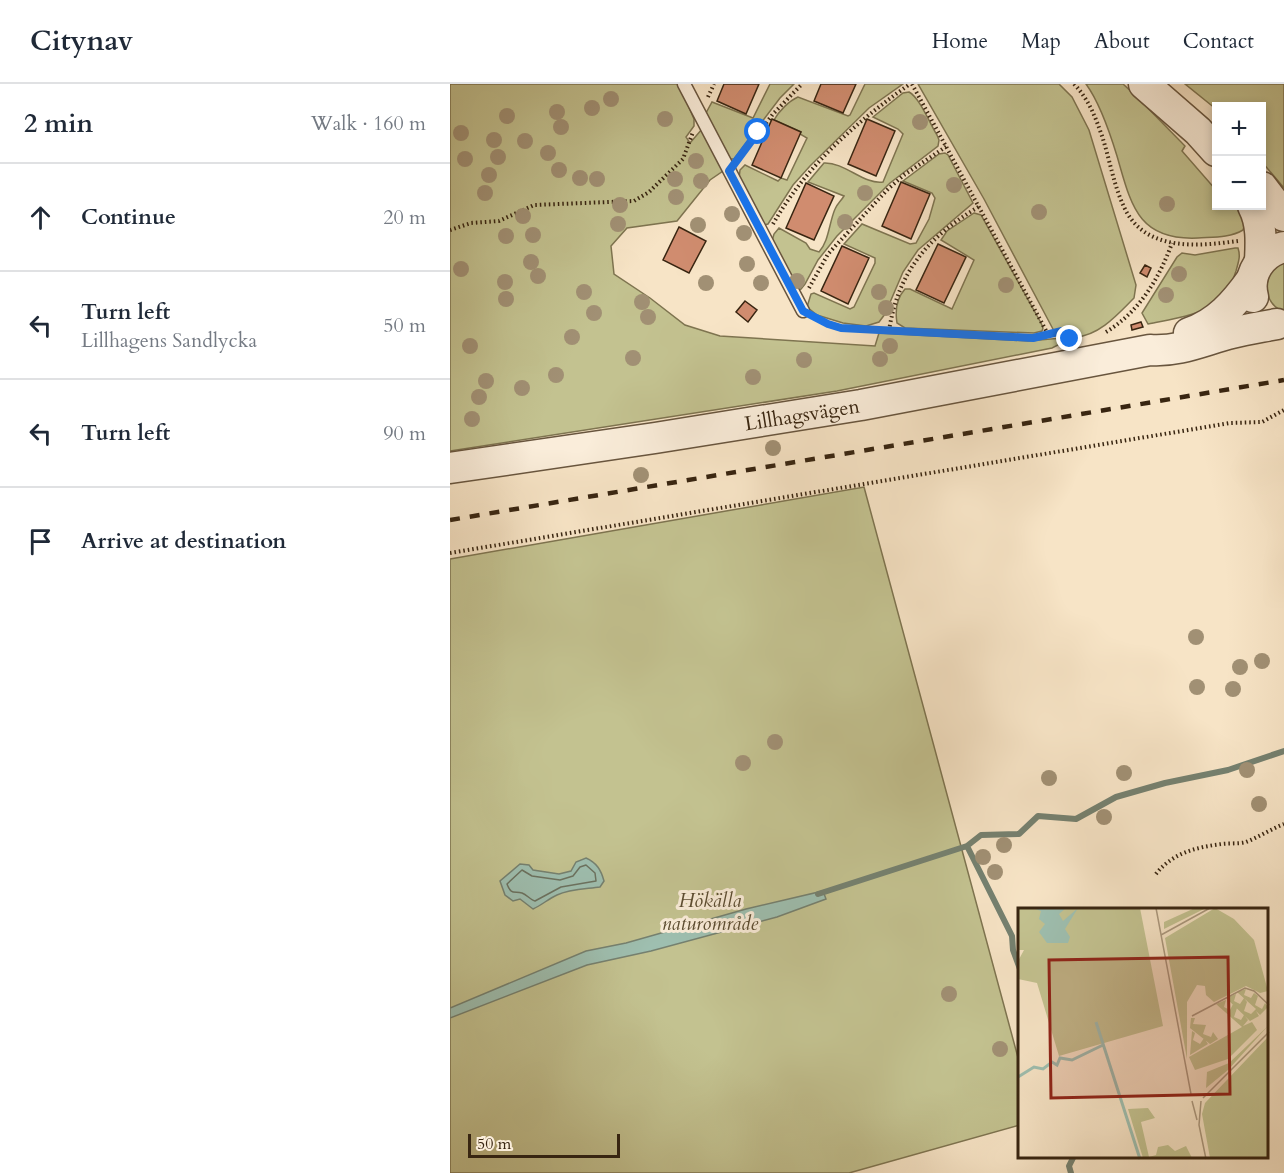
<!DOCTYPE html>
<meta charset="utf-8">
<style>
:root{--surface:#fff;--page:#f6f6f7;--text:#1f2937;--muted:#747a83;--line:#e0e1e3}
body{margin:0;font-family:Cardo,serif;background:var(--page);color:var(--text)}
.controls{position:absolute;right:18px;top:18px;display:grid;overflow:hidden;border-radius:0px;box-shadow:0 3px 9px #0003}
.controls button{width:54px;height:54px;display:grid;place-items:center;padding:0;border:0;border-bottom:2px solid var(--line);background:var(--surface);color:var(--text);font:30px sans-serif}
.scale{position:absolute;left:18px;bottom:15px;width:152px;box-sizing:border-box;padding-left:6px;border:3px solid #382511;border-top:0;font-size:16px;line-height:21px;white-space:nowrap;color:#382511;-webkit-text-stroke:4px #faedda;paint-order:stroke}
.stop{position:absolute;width:18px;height:18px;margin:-14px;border:4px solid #1a73e8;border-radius:50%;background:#fff}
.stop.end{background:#1a73e8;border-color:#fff;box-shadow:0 2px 6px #0008}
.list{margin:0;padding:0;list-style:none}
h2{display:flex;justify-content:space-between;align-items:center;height:78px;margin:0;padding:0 24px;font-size:26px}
h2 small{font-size:20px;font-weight:400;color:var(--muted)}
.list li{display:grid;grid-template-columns:39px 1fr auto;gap:18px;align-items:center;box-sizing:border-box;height:108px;padding:0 24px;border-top:2px solid var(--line)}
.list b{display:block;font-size:22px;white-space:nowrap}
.list p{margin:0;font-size:20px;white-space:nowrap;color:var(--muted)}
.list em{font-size:20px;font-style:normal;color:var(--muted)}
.icon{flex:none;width:33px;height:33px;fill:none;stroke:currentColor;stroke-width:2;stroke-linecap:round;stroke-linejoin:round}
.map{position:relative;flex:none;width:834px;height:1089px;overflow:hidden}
header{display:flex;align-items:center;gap:36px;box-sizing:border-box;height:84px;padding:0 30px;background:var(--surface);border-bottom:2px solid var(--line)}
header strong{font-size:28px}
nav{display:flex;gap:33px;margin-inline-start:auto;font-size:21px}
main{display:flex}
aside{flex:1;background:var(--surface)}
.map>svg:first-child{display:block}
</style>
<header>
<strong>Citynav</strong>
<nav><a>Home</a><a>Map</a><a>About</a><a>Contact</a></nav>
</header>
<main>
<aside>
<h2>2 min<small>Walk · 160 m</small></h2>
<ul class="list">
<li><svg class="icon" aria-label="ahead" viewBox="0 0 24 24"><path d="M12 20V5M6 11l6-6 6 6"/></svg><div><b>Continue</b></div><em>20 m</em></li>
<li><svg class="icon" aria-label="left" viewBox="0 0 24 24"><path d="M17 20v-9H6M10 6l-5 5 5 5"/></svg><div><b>Turn left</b><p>Lillhagens Sandlycka</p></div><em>50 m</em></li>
<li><svg class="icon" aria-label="left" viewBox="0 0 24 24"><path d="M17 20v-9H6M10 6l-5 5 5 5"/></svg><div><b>Turn left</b></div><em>90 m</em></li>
<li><svg class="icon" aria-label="arrive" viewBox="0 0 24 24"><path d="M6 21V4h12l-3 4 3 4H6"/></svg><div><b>Arrive at destination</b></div></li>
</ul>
</aside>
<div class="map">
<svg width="834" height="1089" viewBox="0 0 834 1089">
<rect width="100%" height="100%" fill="#f7e4c6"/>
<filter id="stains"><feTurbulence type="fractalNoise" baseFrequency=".00333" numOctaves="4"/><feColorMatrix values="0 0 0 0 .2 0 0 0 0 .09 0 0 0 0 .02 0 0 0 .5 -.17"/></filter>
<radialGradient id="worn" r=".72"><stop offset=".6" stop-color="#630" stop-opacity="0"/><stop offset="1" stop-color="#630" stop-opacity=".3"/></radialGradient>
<path fill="#c3c290" stroke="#7e7450" stroke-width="1.5" d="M0,0H229L244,35V42L236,53L240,59L252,45L273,87L260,96L227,137L177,144L161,162L164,190L200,214L235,241L270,252L425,262L429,249L578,257L612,254L614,258L602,264L387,307L0,367Z
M320,0H344L330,14L284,75H278L256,29L262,18L303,34Z
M415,0H453L419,24L360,82L343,101L318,140L314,141L289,95L290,86L295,81L328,97L331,94L337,96L357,54L350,50L351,48L324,36C329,27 339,17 348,13L398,32L400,31Z
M468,0H609L622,13L639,46L686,201L684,214C668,230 650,251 626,253C619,248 613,245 604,247L534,115Z
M636,0H673L685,11L735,62L732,67L766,106V122H789L795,140L793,146C780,154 763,153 748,154C687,157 681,120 667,72C660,49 650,19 636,0Z
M735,0H834V104L812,78V22H766V25Z
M459,8C470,14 480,40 487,51L489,56L488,62L440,99L387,152L368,176L355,200L351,205L347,206L322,157L324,150L329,144L356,159L360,165L369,168C379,157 379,139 385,125C387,120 391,117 394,112L358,98L374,79C395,78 414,101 433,98L453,50L448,45L423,33L453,9Z
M495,69L498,71L523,119L468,166L453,188L435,230L429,238L416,242L393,239L367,231L357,223L361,210L364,209L400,225L404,223L425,179V174L394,160L412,140L460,160L466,159L479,135L485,114L482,109L453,97L489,70Z
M524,129L531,131L591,239L593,244L592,247L584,249L455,244L447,239C445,227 447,214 455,205H460L502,225L524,176L491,156L497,147Z
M785,164H788C791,173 788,179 786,187C773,230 736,232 698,240L692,229L727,173L732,169L745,171Z
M834,175V228C818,221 817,210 815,194Z
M414,403L570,981V1041L399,1089H0V475Z"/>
<path fill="#9ebfb0" stroke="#758170" stroke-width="1.5" d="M136,774C147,779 151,786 154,797L150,803C137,805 120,805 107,811C98,815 92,821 83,825L70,815L63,817L55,811L50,797L70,780L79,781L83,786L109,790L121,787L126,778Z
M373,807L376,815L327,833L201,867L137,881L0,934V924L136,867L176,859L296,825Z"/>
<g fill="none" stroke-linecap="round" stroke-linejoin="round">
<path stroke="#6b7260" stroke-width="1.5" d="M136,781L145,789L146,797L111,803L85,817C81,816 77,811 72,809C64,807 61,811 57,800L72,786L82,792L110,796L123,792L130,783Z"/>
<path stroke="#758170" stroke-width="6" d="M517,762L562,852L563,866L570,885
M368,810L517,762L531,751L569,750L588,732L626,735L666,713L715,699L778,686L834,667
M621,1089L619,1082L624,1072"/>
</g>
<path fill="#d08c6f" stroke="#382511" stroke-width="1.5" d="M274,0H309L296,30L267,17Z
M371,0H406L393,29L364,17Z
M322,35L351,48L331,94L302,81Z
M417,35L445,47L426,92L398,80Z
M451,98L480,110L461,155L432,142Z
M356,99L384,112L364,156L336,144Z
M229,143L256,157L239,189L213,176Z
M488,160L516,173L494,219L466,206Z
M392,162L419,174L398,220L371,207Z
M695,181L701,184L697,193L690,189Z
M295,217L307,226L298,238L286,228Z
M691,238L693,243L682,246L681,241Z"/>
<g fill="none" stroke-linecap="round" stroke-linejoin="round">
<g stroke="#68553e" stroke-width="15">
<path id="service" d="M234,0L353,227"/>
</g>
<g stroke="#68553e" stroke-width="33">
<g id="tertiary">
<path d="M694,0L748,47L766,67"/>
<path d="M812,103L834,132"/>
<path d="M803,122C812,139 811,158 810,177"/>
<path d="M803,213C797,190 811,169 834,163"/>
<path d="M739,249C767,240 785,219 802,195"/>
<path id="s1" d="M0,384L205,354L411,321L700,266C730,268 754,256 782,249C797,245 812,243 827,240"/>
</g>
</g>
<path stroke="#382511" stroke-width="4" stroke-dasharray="1.5 3" stroke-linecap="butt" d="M462,0L599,252
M624,0C639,16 645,32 652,52C660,76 664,104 676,127C698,168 749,162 788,157
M258,13L264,0
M289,75L323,30L352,0
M323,140C356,82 406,38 460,0
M0,146L21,139L49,137L84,121L184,117L199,108L233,75L243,48
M359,204L378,170L438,105L454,91L497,62
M365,233L378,240L391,244L583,254L612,247L621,258
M439,247C448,187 479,152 530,122
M656,248C689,228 709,195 722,159
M0,469L780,339L812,338L834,326
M706,790C722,769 747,763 772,760C780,759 789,760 796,758C809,753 821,745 834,740"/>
<use href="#service" stroke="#faedda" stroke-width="12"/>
<use href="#tertiary" stroke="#faedda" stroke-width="30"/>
<path stroke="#382511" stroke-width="4.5" stroke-dasharray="10 10" stroke-linecap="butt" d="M0,436L834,296"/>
</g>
<g fill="#a19074">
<circle cx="161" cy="15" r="8"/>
<circle cx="142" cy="24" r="8"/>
<circle cx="107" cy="28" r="8"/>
<circle cx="57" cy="32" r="8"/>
<circle cx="215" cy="35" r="8"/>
<circle cx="470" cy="38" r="8"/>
<circle cx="111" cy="43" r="8"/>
<circle cx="11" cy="49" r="8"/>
<circle cx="44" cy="56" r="8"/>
<circle cx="75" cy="57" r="8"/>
<circle cx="98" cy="69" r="8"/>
<circle cx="48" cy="73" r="8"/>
<circle cx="15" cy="75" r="8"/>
<circle cx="246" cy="77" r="8"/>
<circle cx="109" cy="86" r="8"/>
<circle cx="39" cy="91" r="8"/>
<circle cx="130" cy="94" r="8"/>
<circle cx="147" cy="95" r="8"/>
<circle cx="225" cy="95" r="8"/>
<circle cx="251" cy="97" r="8"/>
<circle cx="504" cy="101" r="8"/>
<circle cx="35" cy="109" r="8"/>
<circle cx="415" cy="109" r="8"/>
<circle cx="226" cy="113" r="8"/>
<circle cx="717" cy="120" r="8"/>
<circle cx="170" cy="121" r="8"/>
<circle cx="589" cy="128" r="8"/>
<circle cx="282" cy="130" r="8"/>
<circle cx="73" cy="132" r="8"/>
<circle cx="395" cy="138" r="8"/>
<circle cx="168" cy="140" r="8"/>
<circle cx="248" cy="141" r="8"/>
<circle cx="294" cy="149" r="8"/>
<circle cx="83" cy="151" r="8"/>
<circle cx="56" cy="152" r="8"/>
<circle cx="81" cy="178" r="8"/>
<circle cx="297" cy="180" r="8"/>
<circle cx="11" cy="185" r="8"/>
<circle cx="729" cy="190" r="8"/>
<circle cx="88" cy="192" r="8"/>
<circle cx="347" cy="197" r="8"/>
<circle cx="55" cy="198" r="8"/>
<circle cx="256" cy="199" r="8"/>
<circle cx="311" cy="199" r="8"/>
<circle cx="556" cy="201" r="8"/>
<circle cx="134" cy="208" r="8"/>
<circle cx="429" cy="208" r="8"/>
<circle cx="716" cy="211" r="8"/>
<circle cx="56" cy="215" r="8"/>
<circle cx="192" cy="218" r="8"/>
<circle cx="436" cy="224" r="8"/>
<circle cx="144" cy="229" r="8"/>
<circle cx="198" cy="233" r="8"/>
<circle cx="122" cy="253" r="8"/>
<circle cx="20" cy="262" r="8"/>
<circle cx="440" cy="262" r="8"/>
<circle cx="183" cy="274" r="8"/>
<circle cx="430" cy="275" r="8"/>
<circle cx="354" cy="276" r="8"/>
<circle cx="106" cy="291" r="8"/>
<circle cx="303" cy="293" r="8"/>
<circle cx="36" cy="297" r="8"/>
<circle cx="72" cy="304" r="8"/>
<circle cx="29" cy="313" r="8"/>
<circle cx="22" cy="335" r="8"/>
<circle cx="323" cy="364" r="8"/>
<circle cx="191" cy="391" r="8"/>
<circle cx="746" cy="553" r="8"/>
<circle cx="812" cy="577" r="8"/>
<circle cx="790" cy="583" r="8"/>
<circle cx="747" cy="603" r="8"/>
<circle cx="783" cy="605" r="8"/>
<circle cx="325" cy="658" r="8"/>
<circle cx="293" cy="679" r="8"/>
<circle cx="797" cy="686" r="8"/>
<circle cx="674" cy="689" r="8"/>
<circle cx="599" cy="694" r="8"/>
<circle cx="809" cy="720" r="8"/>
<circle cx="654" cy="733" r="8"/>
<circle cx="554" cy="761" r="8"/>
<circle cx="533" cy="773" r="8"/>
<circle cx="545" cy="788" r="8"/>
<circle cx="499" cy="910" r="8"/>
<circle cx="550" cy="965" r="8"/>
</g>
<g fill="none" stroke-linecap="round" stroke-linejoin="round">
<path stroke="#1a73e8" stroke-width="8" d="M308,48L279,87L353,227L378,240L391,244L583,254L612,247L620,255"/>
</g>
<g text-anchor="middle" stroke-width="6" stroke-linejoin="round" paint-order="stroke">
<g font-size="20" fill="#382511" stroke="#faedda">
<text dy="7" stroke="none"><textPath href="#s1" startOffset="356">Lillhagsvägen</textPath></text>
</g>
<g font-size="20" font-style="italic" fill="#5b4c31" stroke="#faedda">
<text x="260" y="823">Hökälla<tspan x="260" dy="23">naturområde</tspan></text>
</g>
</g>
<g transform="translate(568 824)">
<rect width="250" height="250" fill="#f7e4c6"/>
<path d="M0,0H122L145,118L41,148L19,75L0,71V53L6,42H0ZM177,0H188L146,21V14ZM197,0L216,11L236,32L250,83L242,85L228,78L196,94L188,87L187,78L179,77L169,94V151L147,30ZM228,81L226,87L233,90L236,85L240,88L237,97L244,101L247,95L250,99L242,107L238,103L241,108L232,113L208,90L218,86L216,93L222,96L226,90L229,94L226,103L233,106L238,101L219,84ZM208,92L206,99L212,102L215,96L219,100L216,109L223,112L226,107L230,112L225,118L234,114L239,122L210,151L177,162L171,149L224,119L198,96ZM173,110H177L175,116L188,117L185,126L193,129L195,124L200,131L192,136L172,120ZM250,118L210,162L188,180L189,164L211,155ZM174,123L177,125L175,132L182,136L186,130L190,136L172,147ZM250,129V250H192L184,206L187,195ZM130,200L137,210L123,214L131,249L138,247L140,239L150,237L157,243L168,238L174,250H125L110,201Z" fill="#c3c290"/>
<path d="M15,0H48L41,6L45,13L60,0L47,21L52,29L50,35H29L21,24L27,16L21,11L23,3Z" fill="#9ebfb0"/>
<path fill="none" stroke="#9ebfb0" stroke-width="3" d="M78,114L122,251M0,169L16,159L25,161L34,154L39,157L42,150L54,152L85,137"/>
<path fill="none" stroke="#ab987e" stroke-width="1.5" d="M138,0L173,186M143,27L192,0M174,108L227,80L236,83L251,97M185,190L251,124M174,193L179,212M183,193L181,217L188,251"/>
<path fill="#8f2418" fill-opacity="0.15" stroke="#8f2418" stroke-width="3" d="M210,49L212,186L33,190L31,52Z"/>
<rect width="250" height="250" fill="none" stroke="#382511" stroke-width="3"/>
</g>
<rect width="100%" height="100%" filter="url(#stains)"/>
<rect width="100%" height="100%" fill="url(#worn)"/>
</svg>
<div class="controls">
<button>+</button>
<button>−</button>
</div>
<div class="scale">50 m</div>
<div class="stop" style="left:308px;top:48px"></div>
<div class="stop end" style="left:620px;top:255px"></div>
</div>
</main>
